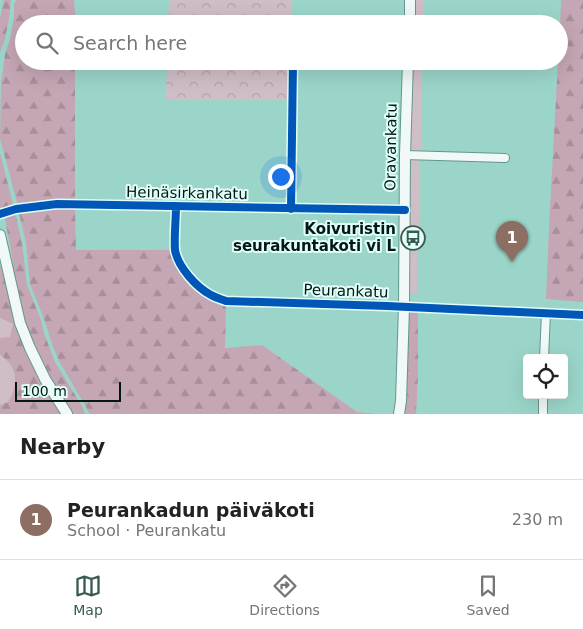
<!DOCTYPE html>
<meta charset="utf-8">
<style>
:root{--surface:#fff;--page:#f2f2f2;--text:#222;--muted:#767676;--line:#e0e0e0;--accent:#385a53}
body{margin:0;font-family:"DejaVu Sans",sans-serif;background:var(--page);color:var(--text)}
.controls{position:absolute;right:15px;bottom:15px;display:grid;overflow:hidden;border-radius:5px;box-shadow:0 5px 20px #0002}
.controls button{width:45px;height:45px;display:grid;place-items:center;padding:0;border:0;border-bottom:1px solid var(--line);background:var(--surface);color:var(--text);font:25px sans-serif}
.scale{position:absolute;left:15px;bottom:12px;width:106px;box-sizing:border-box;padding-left:5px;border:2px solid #021814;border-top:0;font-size:14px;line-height:18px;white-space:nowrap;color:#021814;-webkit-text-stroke:4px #e2fef8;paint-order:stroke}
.you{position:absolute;left:280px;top:176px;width:18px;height:18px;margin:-12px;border:4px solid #fff;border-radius:50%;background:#1a73e8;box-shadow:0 0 0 8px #1a73e833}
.badge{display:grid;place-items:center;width:32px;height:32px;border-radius:50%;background:var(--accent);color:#fff;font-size:16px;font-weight:700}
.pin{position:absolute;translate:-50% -41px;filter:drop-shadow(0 1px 2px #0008)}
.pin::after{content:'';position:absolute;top:26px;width:18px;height:15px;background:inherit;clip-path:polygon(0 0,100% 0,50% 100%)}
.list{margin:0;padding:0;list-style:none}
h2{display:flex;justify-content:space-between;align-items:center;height:65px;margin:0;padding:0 20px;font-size:21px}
h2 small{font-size:16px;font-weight:400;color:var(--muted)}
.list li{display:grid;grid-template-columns:32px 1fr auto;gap:15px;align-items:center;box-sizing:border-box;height:80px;padding:0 20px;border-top:1px solid var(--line)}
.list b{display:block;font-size:19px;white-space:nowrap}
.list p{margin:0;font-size:16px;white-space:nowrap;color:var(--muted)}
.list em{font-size:16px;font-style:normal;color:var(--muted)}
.icon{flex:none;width:28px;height:28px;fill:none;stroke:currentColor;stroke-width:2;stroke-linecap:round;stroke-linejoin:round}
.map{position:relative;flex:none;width:583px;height:414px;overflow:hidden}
.search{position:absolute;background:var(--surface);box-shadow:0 5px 20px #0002;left:15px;right:15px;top:15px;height:55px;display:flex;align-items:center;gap:12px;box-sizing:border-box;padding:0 18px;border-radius:28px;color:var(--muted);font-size:19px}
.sheet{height:145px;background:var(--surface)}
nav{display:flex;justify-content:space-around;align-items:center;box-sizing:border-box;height:70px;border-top:1px solid var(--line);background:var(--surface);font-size:14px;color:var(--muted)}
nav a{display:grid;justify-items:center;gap:2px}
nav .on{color:var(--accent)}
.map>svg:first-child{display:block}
</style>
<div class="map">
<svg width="583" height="414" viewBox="0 0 583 414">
<defs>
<pattern id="forest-firs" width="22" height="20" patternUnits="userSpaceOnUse" patternTransform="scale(1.25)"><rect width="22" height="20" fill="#c5a6b4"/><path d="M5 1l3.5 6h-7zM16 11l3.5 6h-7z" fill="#a88e9a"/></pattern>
<pattern id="park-crowns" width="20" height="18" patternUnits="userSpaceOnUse" patternTransform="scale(1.25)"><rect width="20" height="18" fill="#d0bec6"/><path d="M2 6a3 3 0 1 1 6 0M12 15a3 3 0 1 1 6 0" fill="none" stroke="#b1a3a9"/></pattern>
</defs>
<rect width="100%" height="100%" fill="#9bd5c9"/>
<path fill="#d0bec6" d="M415,0H424V24H414Z
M413,67H422L421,151H410Z
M410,159H420L419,228L410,226Z
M417,247V294H409V251Z
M0,301L8,308L35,396L0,414Z"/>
<path fill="url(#forest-firs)" d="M4,0H11L9,18L5,39L0,52V18Z
M16,0H74L76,24H24V61H75V201L18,206L0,139L1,83L5,54L10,39L14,17V5Z
M561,0H583V302L546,299L549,227L558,61H559Z
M0,153L14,208H0Z
M75,207L76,250H173L183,272L226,303L225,348L262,345L357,412L377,414H90L59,361L53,347L44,319L30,284L26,243L19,213L57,208Z
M15,212L22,243L27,285L41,320L44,333L55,362L82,406L85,414H71L49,377L33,347L19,300L12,271L13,262L5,219Z
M0,264L18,326L61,414H0V405L8,402C19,385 18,366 0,355V338L10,337L13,324L0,318Z
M407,310L418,311V376L416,414H403Z"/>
<path fill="url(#park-crowns)" d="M169,0H291V24H168Z
M167,61H290L289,100L166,99Z"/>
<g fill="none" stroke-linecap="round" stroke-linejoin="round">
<g stroke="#63978e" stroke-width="10">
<path id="street" d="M408,63L517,64
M405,155L505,158
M176,206C176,219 174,237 175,250C178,267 196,287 211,295C216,298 221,299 226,301L387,306L583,315
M0,214L16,209L57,204L405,210
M544,358L546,313
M543,414V395"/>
</g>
<g stroke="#63978e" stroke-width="12">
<path id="secondary" d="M410,24V0
M0,235L20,323L30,348L45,379L67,414
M399,414L401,401L404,307L405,155L408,61"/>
</g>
<use href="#street" stroke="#f0f9f7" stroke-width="8"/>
<use href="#secondary" stroke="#f0f9f7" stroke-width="10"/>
<g stroke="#e2fef8" stroke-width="11">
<path id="cycleway" d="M176,206C176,219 174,237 175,250C178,267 196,287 211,295C216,298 221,299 226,301L387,306L583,315
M291,209L293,61
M0,214L16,209L57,204L405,210"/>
</g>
<use href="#cycleway" stroke="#0057b8" stroke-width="8"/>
</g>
<defs>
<g id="bus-ring" transform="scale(1.25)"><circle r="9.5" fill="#e2fef8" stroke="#385a53" stroke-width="1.5"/><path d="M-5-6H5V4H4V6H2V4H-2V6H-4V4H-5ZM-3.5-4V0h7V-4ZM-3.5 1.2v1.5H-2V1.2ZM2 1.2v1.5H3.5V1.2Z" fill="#385a53"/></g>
</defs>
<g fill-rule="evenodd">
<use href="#bus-ring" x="413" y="238"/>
</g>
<g text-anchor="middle" stroke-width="4" stroke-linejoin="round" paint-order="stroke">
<g font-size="15" fill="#021814" stroke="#e2fef8">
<text transform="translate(391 147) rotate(-89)" y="5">Oravankatu</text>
<text transform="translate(187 193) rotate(1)" y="5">Heinäsirkankatu</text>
<text transform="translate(346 291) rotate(2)" y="5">Peurankatu</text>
</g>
<g font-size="15" font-weight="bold" fill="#021814" stroke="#e2fef8" text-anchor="end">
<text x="396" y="234">Koivuristin<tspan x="396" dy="17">seurakuntakoti vi L</tspan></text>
</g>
</g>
</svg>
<div class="controls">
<button><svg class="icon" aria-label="locate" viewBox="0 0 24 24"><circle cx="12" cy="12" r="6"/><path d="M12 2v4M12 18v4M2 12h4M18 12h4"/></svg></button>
</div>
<div class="scale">100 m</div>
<div class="you"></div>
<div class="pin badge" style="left:512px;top:262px;background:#8d6e63">1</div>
<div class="search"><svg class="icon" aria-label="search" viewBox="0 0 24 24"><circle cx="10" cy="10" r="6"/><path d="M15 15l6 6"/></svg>Search here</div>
</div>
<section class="sheet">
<h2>Nearby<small></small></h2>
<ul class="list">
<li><span class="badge" style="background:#8d6e63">1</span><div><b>Peurankadun päiväkoti</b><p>School · Peurankatu</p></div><em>230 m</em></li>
</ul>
</section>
<nav>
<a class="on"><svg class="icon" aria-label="map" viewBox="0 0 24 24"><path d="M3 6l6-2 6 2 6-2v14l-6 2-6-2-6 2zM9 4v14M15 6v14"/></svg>Map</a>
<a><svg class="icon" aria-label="directions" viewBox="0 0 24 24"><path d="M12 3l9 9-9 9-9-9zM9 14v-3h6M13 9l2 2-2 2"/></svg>Directions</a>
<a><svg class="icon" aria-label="saved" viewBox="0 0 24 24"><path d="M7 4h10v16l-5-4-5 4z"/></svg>Saved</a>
</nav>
